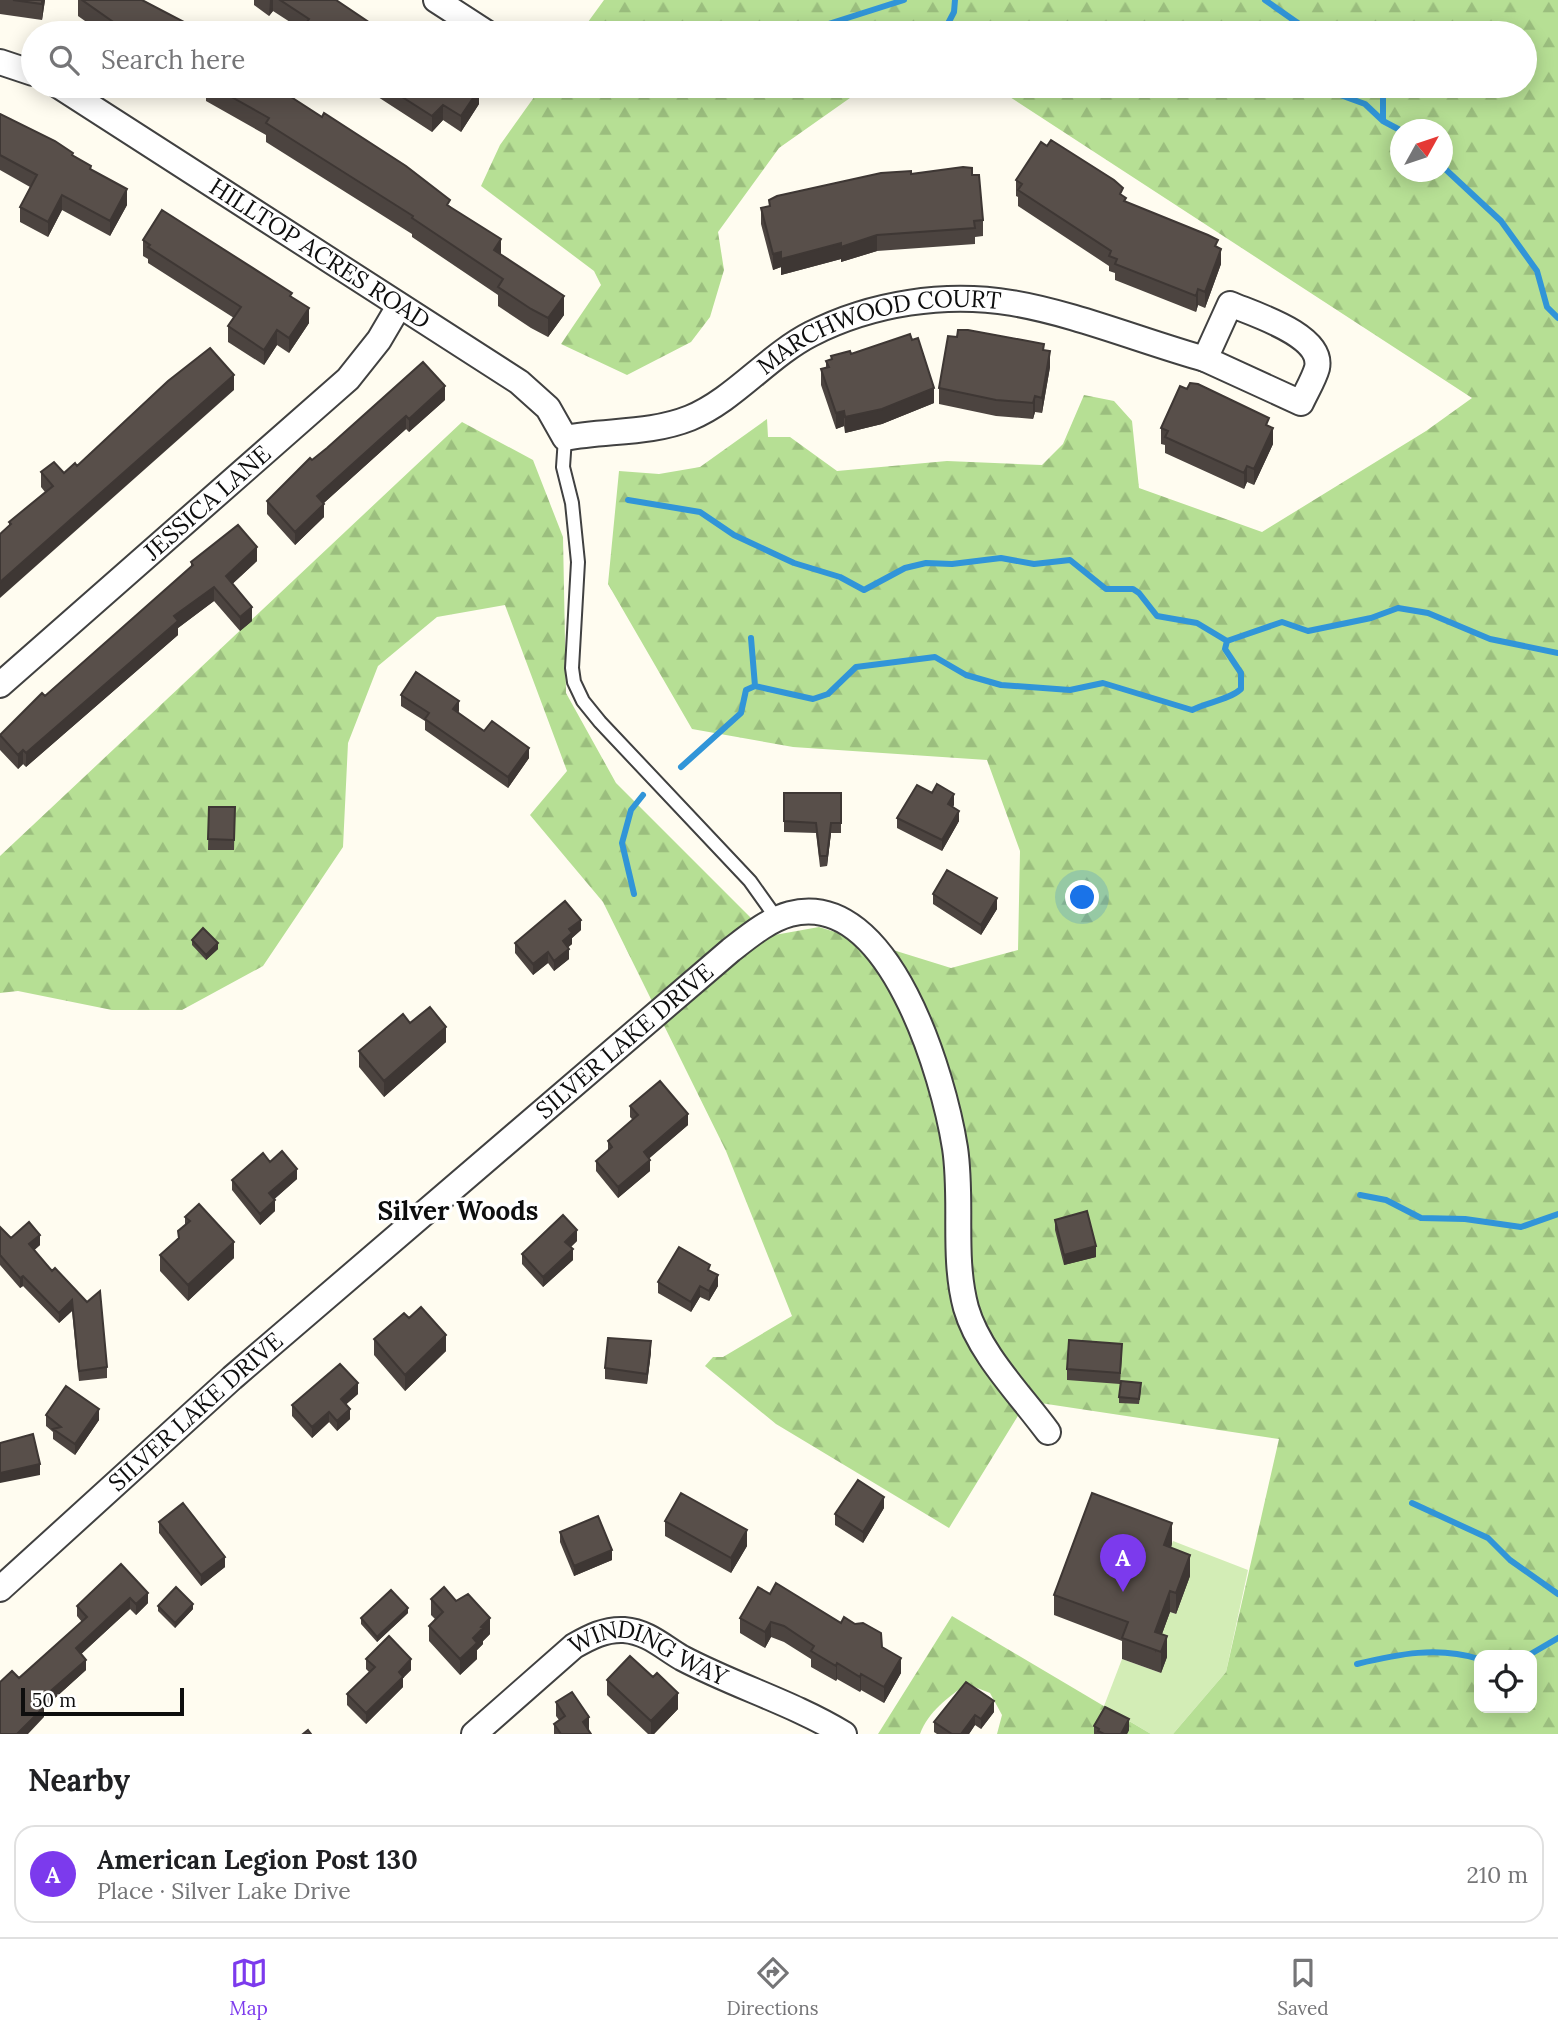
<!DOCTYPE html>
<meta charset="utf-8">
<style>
:root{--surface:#fff;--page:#f6f6f6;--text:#202124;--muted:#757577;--line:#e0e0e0;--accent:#7c3aed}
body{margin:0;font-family:Lora,serif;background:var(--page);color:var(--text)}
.controls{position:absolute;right:21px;bottom:21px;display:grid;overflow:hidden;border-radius:14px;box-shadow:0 4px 18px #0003}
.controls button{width:63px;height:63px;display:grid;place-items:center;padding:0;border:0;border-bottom:2px solid var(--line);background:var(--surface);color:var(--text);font:35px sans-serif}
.compass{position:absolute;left:1390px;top:119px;width:63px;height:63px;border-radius:50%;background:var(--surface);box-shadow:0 4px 18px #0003;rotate:50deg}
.scale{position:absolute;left:21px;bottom:18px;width:163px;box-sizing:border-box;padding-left:7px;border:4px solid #0e0e0e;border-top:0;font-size:19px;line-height:24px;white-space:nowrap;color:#0e0e0e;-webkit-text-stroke:5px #fff;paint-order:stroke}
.you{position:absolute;left:1083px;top:898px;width:24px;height:24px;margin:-18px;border:5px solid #fff;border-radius:50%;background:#1a73e8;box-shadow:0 0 0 10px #1a73e833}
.badge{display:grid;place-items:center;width:46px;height:46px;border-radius:50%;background:var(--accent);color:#fff;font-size:23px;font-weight:700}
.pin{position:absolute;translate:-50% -58px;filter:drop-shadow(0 2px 4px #0008)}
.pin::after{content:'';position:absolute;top:37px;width:24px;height:21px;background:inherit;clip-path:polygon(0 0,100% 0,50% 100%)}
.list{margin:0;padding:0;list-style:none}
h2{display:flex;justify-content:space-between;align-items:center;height:91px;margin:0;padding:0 28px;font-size:30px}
h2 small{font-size:23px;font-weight:400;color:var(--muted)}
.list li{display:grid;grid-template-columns:46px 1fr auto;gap:21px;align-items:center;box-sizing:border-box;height:98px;margin:0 14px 14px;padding:0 14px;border:2px solid var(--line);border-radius:21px}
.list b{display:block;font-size:26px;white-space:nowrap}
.list p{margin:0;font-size:23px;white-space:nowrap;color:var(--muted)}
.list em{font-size:23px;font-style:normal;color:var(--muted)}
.icon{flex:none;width:38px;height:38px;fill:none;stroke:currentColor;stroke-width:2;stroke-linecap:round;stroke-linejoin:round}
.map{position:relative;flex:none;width:1558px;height:1734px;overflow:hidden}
.search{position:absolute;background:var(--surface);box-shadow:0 4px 18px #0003;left:21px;right:21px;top:21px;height:77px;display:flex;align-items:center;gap:18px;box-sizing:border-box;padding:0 24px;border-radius:38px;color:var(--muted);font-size:26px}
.sheet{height:203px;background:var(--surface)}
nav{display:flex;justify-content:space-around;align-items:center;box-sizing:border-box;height:98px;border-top:2px solid var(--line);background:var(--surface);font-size:19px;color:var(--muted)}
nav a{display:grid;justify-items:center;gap:4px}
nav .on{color:var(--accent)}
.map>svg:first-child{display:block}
</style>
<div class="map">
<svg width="1558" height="1734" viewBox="0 0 1558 1734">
<defs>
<pattern id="forest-firs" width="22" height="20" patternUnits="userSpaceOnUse" patternTransform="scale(1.75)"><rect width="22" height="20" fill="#b6df94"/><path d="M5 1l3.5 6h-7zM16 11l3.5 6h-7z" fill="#9bbe7e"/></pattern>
</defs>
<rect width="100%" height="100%" fill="#fffcf0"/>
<path fill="#d3edb6" d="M1173,1541L1248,1570L1226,1672L1173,1734H1151L1104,1706L1122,1659L1161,1673L1155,1653L1162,1609L1176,1614L1164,1566Z"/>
<path fill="url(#forest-firs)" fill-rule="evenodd" d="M604,0H1558V1734H1173L1226,1672L1279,1439L1027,1401L949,1528L776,1424L705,1366L713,1357H723L792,1316L726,1151L603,902L530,815L567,771L505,605L437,617L378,666L348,743L343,847L263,966L182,1010H112L18,991L0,993V856L462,422L533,460L563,537L566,693L616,783L769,936L819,927L951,968L1018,950L1020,851L987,760L793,747L692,729L608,584L619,471L659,474L700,467L767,419L768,437H790L837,471L947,461L1042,465L1063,444L1084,395L1114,401L1132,421L1139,488L1262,532L1426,431L1472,398L993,86H1525V33H580ZM1400,130H1442V172H1400ZM1479,1655H1532V1708H1479Z
M542,86H867L779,148L718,232L724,270L710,317L691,342L627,375L561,344L601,285L594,271L481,186L500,145Z
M952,1616L1151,1734H997L1002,1715L990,1693L967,1684C947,1698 929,1711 920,1734H878Z"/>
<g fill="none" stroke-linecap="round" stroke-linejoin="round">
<path stroke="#3195d8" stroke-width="6" d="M1265,0L1312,33
M819,27L904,0
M943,33L954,12L955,0
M1378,86L1383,94V121
M1332,92L1365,104L1383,121L1400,130
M1442,166L1501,221L1537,271L1547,307L1558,318
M628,500L700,512L734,535L794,563L840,577L864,590L905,568L926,563L952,564L1001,558L1034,564L1070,560L1106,589H1133L1139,593L1157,616L1197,623L1227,641
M751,638L755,686
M1227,641L1282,622L1308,631L1371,618L1398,608L1428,613L1490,639L1558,653
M681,767L741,713L746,690L755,686L813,699L828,694L856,667L935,657L966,675L1001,685L1070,690L1103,683L1192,710C1207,702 1229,700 1241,689V673L1225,649L1227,641
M634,894L622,843L631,810L643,795
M1360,1195L1386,1200L1421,1218L1465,1219L1521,1227L1558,1214
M1412,1503L1488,1538L1510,1560L1558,1594
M1529,1655L1558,1638
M1357,1664C1398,1654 1438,1646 1479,1659"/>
<g stroke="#414141" stroke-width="16">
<path id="lane" d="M565,438L563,467L572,503L578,562L572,668L574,682L583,701L600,722L750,881L777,919"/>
</g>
<g stroke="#414141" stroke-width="28">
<g id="street">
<path d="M436,0L487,33"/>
<path d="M0,62L33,73"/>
<path id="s1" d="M59,86L519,382L548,408L565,438C607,430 650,434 690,418C734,400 768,356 811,334C872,303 945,292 1012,303C1073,313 1144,342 1205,359"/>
<path d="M1230,304C1253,314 1324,335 1317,368C1314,379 1306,392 1301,403L1205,359Z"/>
<path id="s2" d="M0,685L348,379L379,340L399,306"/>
<path id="s3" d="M0,1589L232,1378L731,950C749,936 768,920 790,914C890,888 944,1078 955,1148C963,1201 952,1256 966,1308C979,1353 1020,1394 1048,1432"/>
<path id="s4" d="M474,1734L574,1646C590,1637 605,1629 624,1630C648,1632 663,1647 682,1658C735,1686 793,1703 844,1734"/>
</g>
</g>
<use href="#lane" stroke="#fff" stroke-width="12"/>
<use href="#street" stroke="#fff" stroke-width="24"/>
</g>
<path fill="#4c4440" d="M0,0H45L42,20L0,14Z
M78,0H142L202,33H102L78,16Z
M254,0H336L385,33H307L273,11L269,16L254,5Z
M186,86H274L450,206L564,315L548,337L531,328L498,306V295L412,237V234L266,142V135L206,101V97Z
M361,86H474L479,104L461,132L443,120L432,132Z
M0,114L73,156L91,170L127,205L110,236L62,210L48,237L20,222V207L30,187L0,170Z
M911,174L972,175L983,220V236L975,237V244L877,251L841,262V259L781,275V267L773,270L761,224V208L769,206V200Z
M1016,180L1123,197L1126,202L1218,247L1221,264L1205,308L1198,305L1196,312L1115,280V273L1109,271V266L1018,206V197L1016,196Z
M143,240L292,297L309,323L289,353L277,345L264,365L228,342V326L234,318L148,263V259L143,256Z
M1044,351L1050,367L1042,413L1035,412L1033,419L996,416L939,404V388Z
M851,354L934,403L882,424L845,433L844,426L836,429L821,385V369L826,368V361L831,359V356Z
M234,390L9,526V522L45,492L41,487V472L64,473Z
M445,400L409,432L406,429L324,503V517L295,545L267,514V501L327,448Z
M1269,426L1273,444L1254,485L1247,482L1244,489L1165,453V445L1161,444V428Z
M257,561L232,584L252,621L240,631L214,601L178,628V635L26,767L23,764L18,769L0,750V735L191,567V562Z
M401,695L459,711L458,713L484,731L529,758L508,788L425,730V721L401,706Z
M784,793H841V833H831L827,866L820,867L816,833L784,832Z
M954,805L953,807L959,821L942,851L897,828V818Z
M209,807H235L234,850H208Z
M933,894L997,909L981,935L933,904Z
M581,930L572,938V944L568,947L569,959L554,971L548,963L533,975L515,953V943Z
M192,940L218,949L206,960L192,945Z
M410,1023L446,1042L384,1097L359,1067V1051Z
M630,1106L688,1125L649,1158L650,1171L618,1198L596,1171V1161L608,1150V1141L633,1120L630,1117Z
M270,1162L297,1179L274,1199L275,1211L260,1225L232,1190V1180Z
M185,1217L234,1258L188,1301L160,1271V1255L178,1238V1231L185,1225Z
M1055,1220L1096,1257L1064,1265L1055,1230Z
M0,1227L11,1238L40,1245L34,1250L52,1271L55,1268L107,1367V1378L79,1381L72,1311L59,1323L23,1286L20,1288L0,1265Z
M577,1241L571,1247L573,1260L543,1287L522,1264V1254Z
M710,1271L718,1286L709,1301L700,1297L691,1312L658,1293V1282Z
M409,1318L446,1351L405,1391L374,1355V1339Z
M651,1352L647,1384L605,1379V1368Z
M1122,1354L1120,1384L1067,1380V1369Z
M1141,1388L1139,1404L1119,1403V1397Z
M358,1394L346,1404L350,1419L337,1431L329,1422L312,1438L292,1416V1405Z
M46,1415L99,1420L75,1455L53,1439V1432L46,1426Z
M884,1508L863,1543L835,1525V1514Z
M665,1521L747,1546L731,1573L665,1536Z
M159,1522L225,1567L201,1586L159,1533Z
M560,1532L612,1560L574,1576L560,1542Z
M1172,1544L1171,1548L1190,1576L1176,1614L1170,1612L1162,1634L1167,1657L1161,1673L1122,1659V1641L1054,1615V1595Z
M121,1564L148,1603L136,1615L130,1609L81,1654L86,1670L44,1708V1717L19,1678L82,1622L77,1616V1606Z
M770,1594L882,1647L901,1673L884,1703L861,1690L860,1692L837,1679L836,1681L811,1667V1659L784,1642L771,1637L765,1648L740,1633V1618Z
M431,1599L490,1634L483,1641V1644L477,1650V1659L460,1675L429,1641V1626L435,1619L431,1615Z
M158,1606L193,1609L175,1628L158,1611Z
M408,1613L377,1642L361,1624V1618Z
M366,1659L411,1670L403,1678V1687L366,1724L347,1705V1694L370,1673L366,1669Z
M653,1677L678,1709L654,1734H648L607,1695V1680Z
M556,1702L589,1731L591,1734H554V1724L559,1720L556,1716Z
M994,1712L981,1729L975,1725L969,1734H937L934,1732V1722Z
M1094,1726L1129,1730L1127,1734H1094Z"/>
<path fill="#3e3734" d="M42,0H45L42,20Z
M270,0H273V11L269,16Z
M479,89V104L461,132V116Z
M443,105V120L432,132V116Z
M127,189V205L110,236V221Z
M62,195V210L48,237V222Z
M877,235V251L841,262V247Z
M501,239V258L494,250Z
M841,243V259L781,275V259Z
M1221,249V264L1205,308V292Z
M781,252V267L773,270V254Z
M1198,289V305L1196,312V296Z
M564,296V315L548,337V318Z
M309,308V323L289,353V338Z
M277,330V345L264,365V350Z
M1050,351V367L1042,413V398Z
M234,375V390L0,598V582Z
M445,386V400L409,432V419Z
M934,388V403L882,424L845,433V417Z
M1035,396V412L1033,419V403Z
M844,411V426L836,429V413Z
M406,416V429L317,509V496Z
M1273,428V444L1254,485V469Z
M1247,466V482L1244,489V473Z
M324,504V517L295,545V532Z
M257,547V561L226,590V576Z
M214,587V601L178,628V635L26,767V753L174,616Z
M252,607V621L240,631V617Z
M459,701V711L453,720V709Z
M529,748V758L508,788V777Z
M23,750V764L18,769V755Z
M954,794V805L948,814V804Z
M959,811V821L942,851V840Z
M831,823V833L827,866V856Z
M997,898V909L981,935V925Z
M581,920V930L572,938V944L563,952V941L569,929Z
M218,943V949L206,960V955Z
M569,949V959L554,971V961Z
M548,952V963L533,975V964Z
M446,1027V1042L384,1097V1081Z
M688,1114V1125L644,1163V1152Z
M650,1160V1171L618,1198V1187Z
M297,1169V1179L269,1204V1193Z
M275,1200V1211L260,1225V1214Z
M577,1230V1241L565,1252V1242Z
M40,1235V1245L29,1255V1244Z
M234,1242V1258L188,1301V1285Z
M1096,1246V1257L1064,1265V1255Z
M573,1249V1260L543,1287V1277Z
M718,1275V1286L709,1301V1291Z
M23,1276V1286L20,1288V1278Z
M700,1286V1297L691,1312V1302Z
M72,1300V1311L59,1323V1313Z
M446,1335V1351L405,1391V1375Z
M651,1341V1352L647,1384V1374Z
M358,1383V1394L341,1409V1399Z
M99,1409V1420L75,1455V1444Z
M350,1409V1419L337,1431V1421Z
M329,1412V1422L312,1438V1427Z
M40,1464V1475L0,1483V1473Z
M884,1497V1508L863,1543V1532Z
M1172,1523V1544L1164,1566V1545Z
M747,1530V1546L731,1573V1558Z
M612,1550V1560L574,1576V1566Z
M1190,1555V1576L1176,1614V1593Z
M225,1557V1567L201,1586V1575Z
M1170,1591V1612L1155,1653V1632Z
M148,1593V1603L136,1615V1604Z
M130,1598V1609L76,1659V1648Z
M193,1604V1609L175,1628V1623Z
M408,1608V1613L377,1642V1637Z
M490,1618V1634L483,1641V1644L477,1650V1659L460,1675V1659L481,1627Z
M771,1622V1637L765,1648V1632Z
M1167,1636V1657L1161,1673V1652Z
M901,1658V1673L884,1703V1687Z
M411,1659V1670L403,1678V1687L366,1724V1713L399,1672Z
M86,1660V1670L44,1708V1717L28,1734H17L39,1701Z
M837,1663V1679L836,1681V1666Z
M861,1674V1690L860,1692V1677Z
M678,1693V1709L654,1734H651V1721Z
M994,1701V1712L981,1729V1719Z
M975,1715V1725L969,1734H961Z
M589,1717V1731L583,1722Z
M1129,1719V1730L1127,1734H1121Z"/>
<path fill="#584f4a" stroke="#3e3734" stroke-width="2" d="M13,0H42V4Z
M82,0H142L190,25L202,33H129Z
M280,0H336L385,33H314L317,29L307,22L309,19Z
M212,86H274L322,117L324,113L406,166L450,200L447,205L501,239L494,250L564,296L548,318L531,309L498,287L503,279L412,218L413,216L266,123L269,118Z
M385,86H474L479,89L461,116L443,105L432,116Z
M0,114L55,141L73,153L72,155L91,166L90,169L127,189L110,221L62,195L48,222L20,207L37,175L0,155Z
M1051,140L1114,180L1123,188L1120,194L1126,198L1124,201L1208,235L1218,240L1215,246L1221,249L1205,292L1198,289L1196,296L1115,264L1117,259L1109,256L1111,251L1018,190L1022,184L1016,180L1041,142L1047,146Z
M963,167L972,168V175H979L983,220L974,221L975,228L877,235L841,247V243L781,259V252L773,254L761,208L770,206L769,200L777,196L881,173L911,171V174Z
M162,210L292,293L290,296L309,308L289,338L277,330L264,350L228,326L241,307L148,247L150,245L143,240Z
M958,330H968L1044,344L1043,350L1050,351L1042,398L1035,396L1033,403L996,400L939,388L948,336L957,337Z
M910,334L912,340L918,338L934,388L882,409L845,417L844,411L836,413L821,369L829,367L826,361L832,359L831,356L850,351L851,354Z
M210,348L234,375L0,582V534L11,524L9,522L53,486L41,472L54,462L64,473L75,463L77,466L168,381Z
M423,362L445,386L409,419L406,416L317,496L324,504L295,532L267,501L310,458L312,460L327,448Z
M1190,383L1198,384L1269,418L1266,425L1273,428L1254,469L1247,466L1244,473L1165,437L1168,431L1161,428L1180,386L1187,389Z
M238,525L257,547L226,576L252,607L240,617L214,587L174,616L178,621L26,753L23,750L18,755L0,735L42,693L45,696L193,565L191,562Z
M416,672L459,701L453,709L484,731L492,721L529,748L508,777L425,719L429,713L401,695Z
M937,784L954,794L948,804L959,811L942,840L897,818L917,785L932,793Z
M784,793H841V823H831L827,856H820L816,823L784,821Z
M209,807H235L234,840L208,839Z
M947,870L997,898L981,925L933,894Z
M565,901L581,920L569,929L572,933L563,941L569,949L554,961L548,952L533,964L515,943Z
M203,928L218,943L206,955L192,940Z
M430,1007L446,1027L384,1081L359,1051L403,1014L410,1023Z
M660,1081L688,1114L644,1152L650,1160L618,1187L596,1161L612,1147L608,1141L638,1115L630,1106Z
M282,1151L297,1169L269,1193L275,1200L260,1214L232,1180L263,1153L270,1162Z
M199,1204L234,1242L188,1285L160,1255L179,1238L178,1231L190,1221L185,1217Z
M1087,1211L1096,1246L1064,1255L1055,1220Z
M563,1215L577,1230L565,1242L573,1249L543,1277L522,1254Z
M29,1222L40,1235L29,1244L52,1271L55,1268L87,1302L100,1291L107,1367L79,1371L72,1300L59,1313L23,1276L20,1278L0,1255V1227L11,1238Z
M679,1247L710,1265L708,1270L718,1275L709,1291L700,1286L691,1302L658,1282Z
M421,1307L446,1335L405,1375L374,1339L404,1313L409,1318Z
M608,1338L651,1341L647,1374L605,1368Z
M1069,1340L1122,1344L1120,1373L1067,1369Z
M340,1364L358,1383L341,1399L350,1409L337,1421L329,1412L312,1427L292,1405Z
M1121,1381L1141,1383L1139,1399L1119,1397Z
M66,1386L99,1409L75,1444L53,1429L61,1427L46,1415Z
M33,1434L40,1464L0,1473V1443Z
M858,1480L884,1497L863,1532L835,1514Z
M681,1493L747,1530L731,1558L665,1521Z
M1092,1493L1172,1523L1164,1545L1190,1555L1176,1593L1170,1591L1155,1632L1167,1636L1161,1652L1122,1638L1128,1622L1054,1595Z
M183,1503L225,1557L201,1575L159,1522Z
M598,1516L612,1550L574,1566L560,1532Z
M121,1564L148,1593L136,1604L130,1598L76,1648L86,1660L39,1701L44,1707L17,1734H0V1682L12,1671L19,1678L87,1617L77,1606Z
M776,1583L841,1623L844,1617L855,1624L863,1623L881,1633L882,1647L901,1658L884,1687L861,1674L860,1677L837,1663L836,1666L811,1651L814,1646L784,1626L771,1622L765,1632L740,1618L758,1587L770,1594Z
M176,1587L193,1604L175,1623L158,1606Z
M444,1587L456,1601L468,1594L490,1618L481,1627L483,1628L473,1638L477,1643L460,1659L429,1626L443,1612L431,1599Z
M391,1590L408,1608L377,1637L361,1618Z
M389,1636L411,1659L399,1672L403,1677L366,1713L347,1694L375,1667L366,1659Z
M630,1656L653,1677L657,1673L678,1693L651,1721L607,1680Z
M966,1682L994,1701L981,1719L975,1715L961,1734H952L934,1722Z
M572,1692L589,1717L583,1722L591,1734H561L554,1724L565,1716L556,1702Z
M1105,1707L1129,1719L1121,1734H1104L1098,1731L1099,1729L1094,1726Z
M308,1730L311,1734H303Z"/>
<g text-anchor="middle" stroke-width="7" stroke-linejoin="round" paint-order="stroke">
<g font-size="24" fill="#0e0e0e" stroke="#fff">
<text dy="8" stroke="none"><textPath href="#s1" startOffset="310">HILLTOP ACRES ROAD</textPath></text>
<text dy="8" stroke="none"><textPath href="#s1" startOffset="962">MARCHWOOD COURT</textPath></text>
<text dy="8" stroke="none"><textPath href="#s2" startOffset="276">JESSICA LANE</textPath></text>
<text dy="8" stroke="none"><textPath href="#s3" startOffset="831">SILVER LAKE DRIVE</textPath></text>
<text dy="8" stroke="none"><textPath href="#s3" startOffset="264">SILVER LAKE DRIVE</textPath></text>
<text dy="8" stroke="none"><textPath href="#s4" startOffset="215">WINDING WAY</textPath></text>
</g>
<g font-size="26" font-weight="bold" fill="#0e0e0e" stroke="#fff">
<text x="458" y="1220">Silver Woods</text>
</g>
</g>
</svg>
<div class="controls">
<button><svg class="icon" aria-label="locate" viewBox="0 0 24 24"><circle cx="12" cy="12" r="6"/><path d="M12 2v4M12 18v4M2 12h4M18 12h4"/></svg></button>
</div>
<svg class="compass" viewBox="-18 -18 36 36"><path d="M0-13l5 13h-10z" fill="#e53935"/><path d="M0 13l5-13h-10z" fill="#757577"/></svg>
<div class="scale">50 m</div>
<div class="you"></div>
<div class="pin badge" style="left:1123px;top:1592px">A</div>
<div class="search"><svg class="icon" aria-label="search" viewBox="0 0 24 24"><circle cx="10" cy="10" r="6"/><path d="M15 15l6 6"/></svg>Search here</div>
</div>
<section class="sheet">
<h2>Nearby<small></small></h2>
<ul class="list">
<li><span class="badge">A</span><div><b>American Legion Post 130</b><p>Place · Silver Lake Drive</p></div><em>210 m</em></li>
</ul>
</section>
<nav>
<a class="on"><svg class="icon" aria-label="map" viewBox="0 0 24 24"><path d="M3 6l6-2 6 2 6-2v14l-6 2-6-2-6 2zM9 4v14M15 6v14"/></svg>Map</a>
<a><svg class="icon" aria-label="directions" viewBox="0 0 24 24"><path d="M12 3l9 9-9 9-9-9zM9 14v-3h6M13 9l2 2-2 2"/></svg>Directions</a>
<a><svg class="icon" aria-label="saved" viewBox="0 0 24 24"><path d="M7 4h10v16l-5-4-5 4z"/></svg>Saved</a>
</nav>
